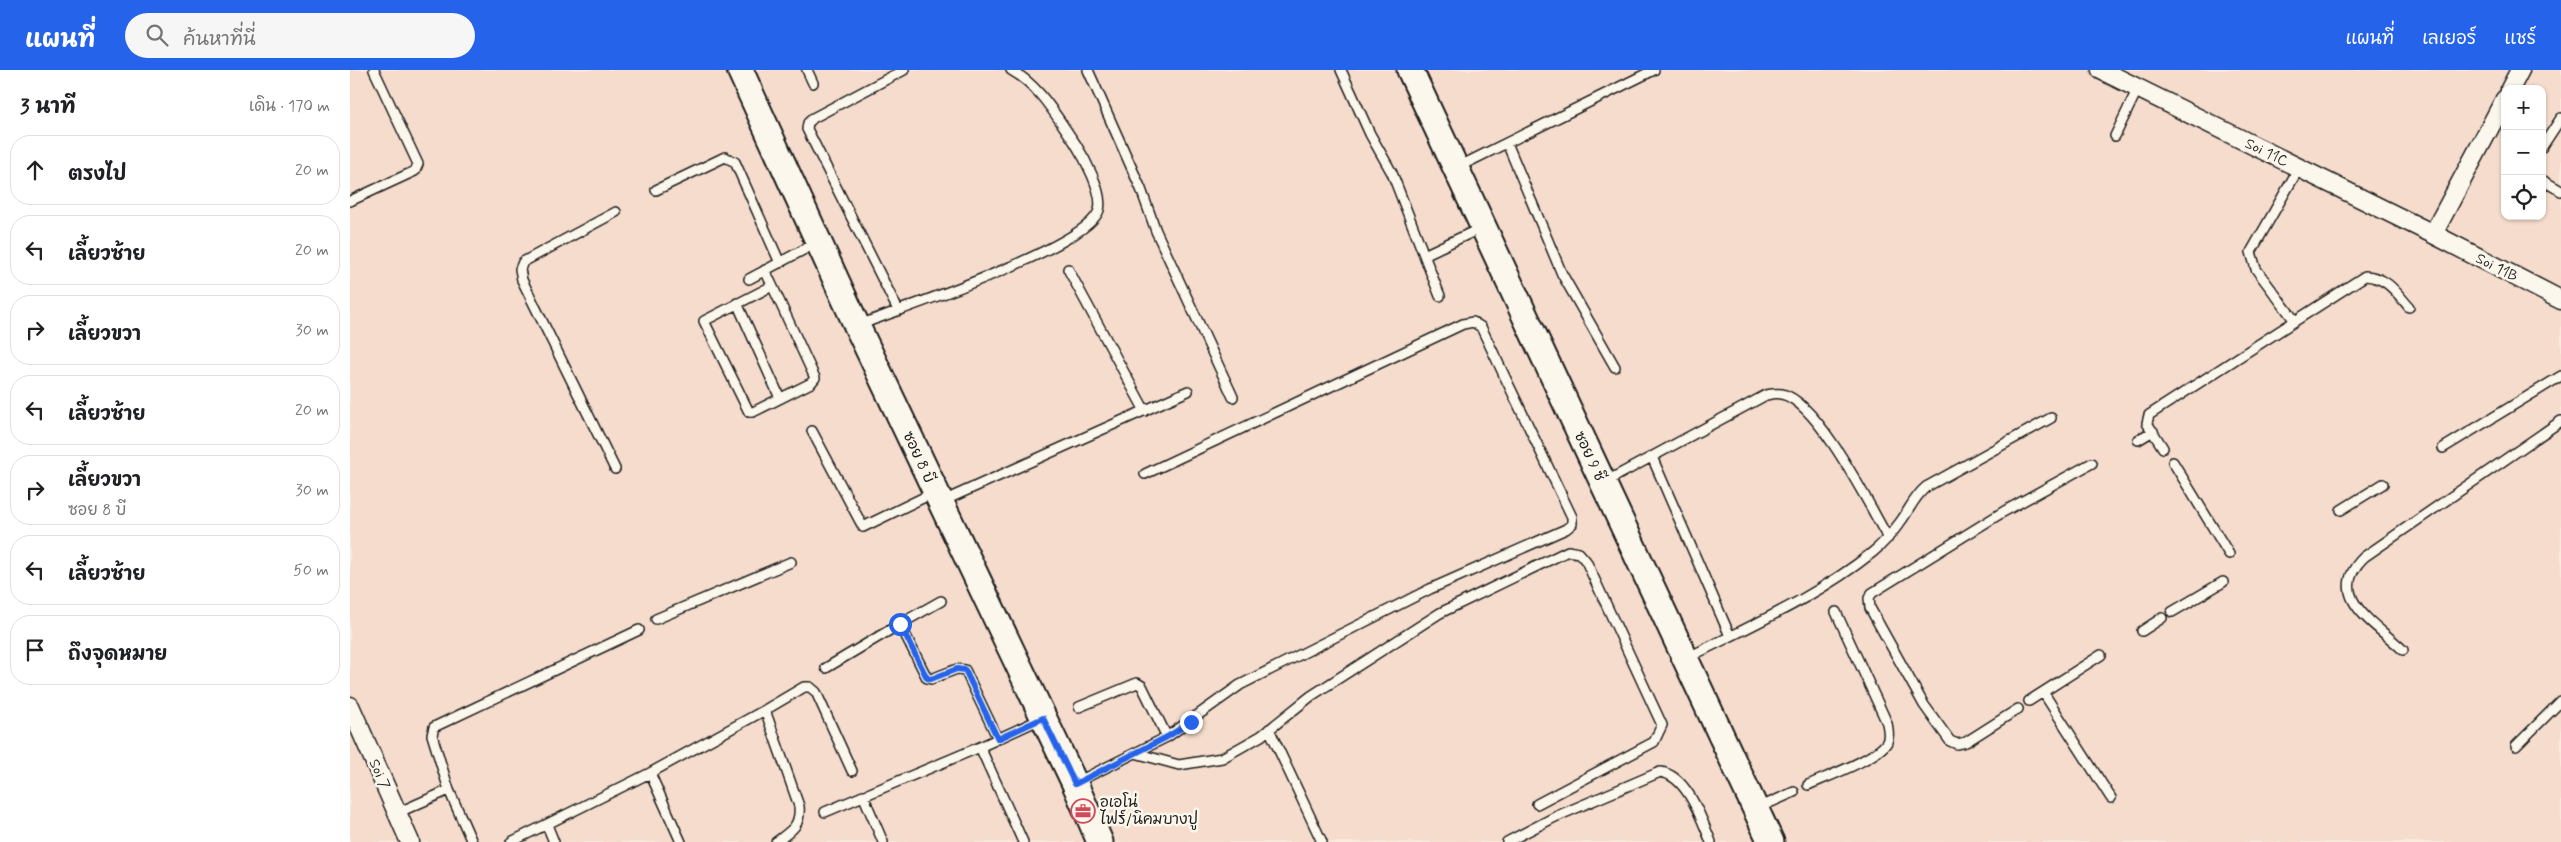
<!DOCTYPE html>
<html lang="th">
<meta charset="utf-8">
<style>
:root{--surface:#fff;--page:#f6f6f6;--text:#202124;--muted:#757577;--line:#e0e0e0;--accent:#2563eb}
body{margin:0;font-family:Mynerve,"Playpen Sans Thai",sans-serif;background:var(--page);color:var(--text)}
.controls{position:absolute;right:15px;top:15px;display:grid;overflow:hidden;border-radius:10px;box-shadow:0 1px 4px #0004}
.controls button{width:45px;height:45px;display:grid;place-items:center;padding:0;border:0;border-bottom:1px solid var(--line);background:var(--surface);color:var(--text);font:25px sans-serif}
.stop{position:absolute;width:15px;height:15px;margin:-11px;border:4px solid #2563eb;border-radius:50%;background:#fff}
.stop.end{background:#2563eb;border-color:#fff;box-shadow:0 1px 5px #0008}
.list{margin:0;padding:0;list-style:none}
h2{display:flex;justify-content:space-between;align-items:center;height:65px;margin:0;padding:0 20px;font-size:21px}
h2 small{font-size:16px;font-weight:400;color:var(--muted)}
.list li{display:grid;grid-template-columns:32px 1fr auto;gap:15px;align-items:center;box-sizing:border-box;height:70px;margin:0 10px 10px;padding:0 10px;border:1px solid var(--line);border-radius:20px}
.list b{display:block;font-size:19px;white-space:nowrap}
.list p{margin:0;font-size:16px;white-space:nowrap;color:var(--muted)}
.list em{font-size:16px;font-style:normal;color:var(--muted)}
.icon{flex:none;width:28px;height:28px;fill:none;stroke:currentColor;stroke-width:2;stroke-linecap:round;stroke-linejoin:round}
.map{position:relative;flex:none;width:2211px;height:772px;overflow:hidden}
header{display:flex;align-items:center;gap:30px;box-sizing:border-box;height:70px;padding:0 25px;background:var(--accent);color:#fff}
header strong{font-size:24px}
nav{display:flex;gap:28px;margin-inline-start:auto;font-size:18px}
.search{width:350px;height:45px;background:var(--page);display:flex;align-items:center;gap:12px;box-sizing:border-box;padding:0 18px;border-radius:28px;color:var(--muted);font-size:19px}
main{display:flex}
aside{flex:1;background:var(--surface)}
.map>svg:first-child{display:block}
</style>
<header>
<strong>แผนที่</strong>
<div class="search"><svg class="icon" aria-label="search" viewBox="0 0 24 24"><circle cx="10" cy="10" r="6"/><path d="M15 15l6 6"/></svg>ค้นหาที่นี่</div>
<nav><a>แผนที่</a><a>เลเยอร์</a><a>แชร์</a></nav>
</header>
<main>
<aside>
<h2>3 นาที<small>เดิน · 170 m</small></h2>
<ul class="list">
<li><svg class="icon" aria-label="ahead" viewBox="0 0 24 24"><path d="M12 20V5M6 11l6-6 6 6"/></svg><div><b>ตรงไป</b></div><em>20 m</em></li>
<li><svg class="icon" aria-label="left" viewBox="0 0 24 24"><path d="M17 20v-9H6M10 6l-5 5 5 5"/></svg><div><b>เลี้ยวซ้าย</b></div><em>20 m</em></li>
<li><svg class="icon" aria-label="right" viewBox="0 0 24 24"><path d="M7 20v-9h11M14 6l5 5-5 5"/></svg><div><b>เลี้ยวขวา</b></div><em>30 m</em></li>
<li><svg class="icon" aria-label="left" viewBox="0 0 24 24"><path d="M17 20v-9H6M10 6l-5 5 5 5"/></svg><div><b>เลี้ยวซ้าย</b></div><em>20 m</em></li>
<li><svg class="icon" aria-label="right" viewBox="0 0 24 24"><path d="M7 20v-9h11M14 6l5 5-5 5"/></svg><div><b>เลี้ยวขวา</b><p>ซอย 8 บี</p></div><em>30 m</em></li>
<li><svg class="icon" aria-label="left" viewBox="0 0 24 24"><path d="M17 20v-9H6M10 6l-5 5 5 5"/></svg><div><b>เลี้ยวซ้าย</b></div><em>50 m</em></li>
<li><svg class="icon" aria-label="arrive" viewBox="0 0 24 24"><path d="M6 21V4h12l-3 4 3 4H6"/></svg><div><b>ถึงจุดหมาย</b></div></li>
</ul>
</aside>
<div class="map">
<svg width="2211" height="772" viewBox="0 0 2211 772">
<rect width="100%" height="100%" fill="#f9ebdd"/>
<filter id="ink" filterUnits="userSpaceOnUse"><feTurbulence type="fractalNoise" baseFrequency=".02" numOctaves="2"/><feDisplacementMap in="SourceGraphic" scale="10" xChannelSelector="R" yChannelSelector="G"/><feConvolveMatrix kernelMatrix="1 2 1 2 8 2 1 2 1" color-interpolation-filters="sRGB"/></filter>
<g filter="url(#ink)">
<path fill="#f6dccc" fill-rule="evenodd" d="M0,0H2211V772H0ZM2155,19H2192V146H2155Z"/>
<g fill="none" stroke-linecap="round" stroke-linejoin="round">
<g stroke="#1c1c1c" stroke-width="12">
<path id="lane" d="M457,0L463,13
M738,0L791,119L806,161L883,327
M991,0L1020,64L1042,103L1090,226
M1765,66L1788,18
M1157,73L1212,204L1265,297
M2192,77L2211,48
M1106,98L1304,0
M1949,98L1901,182L1906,199L1945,251L2015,206C2037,207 2046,222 2059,237
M2192,110L2211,121
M306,120L375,87L385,92L430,193
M0,131L65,101L68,94L24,0
M1074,185L1133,157
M718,199L795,341
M415,200L465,308L461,313L403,342H399L354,251L422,216
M399,209L468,172
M387,233L430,328
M548,240L457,59L458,53L463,48L554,0
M509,255C550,239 738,177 749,140C754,123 734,87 725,73C706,46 690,16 661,0
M462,361L513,457L585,422
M1788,370L1803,361
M1813,378L1797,353L1799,345L1945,251
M2093,378L2211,306
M1302,387L1380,566
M1823,392L1879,484
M265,399L172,210L170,199L173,192L266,142
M1255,412L1416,325C1421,324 1427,323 1432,324C1468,332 1519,435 1538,468
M593,431L838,321
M1991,440L2033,414
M591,531L550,554L577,608L581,609L607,599L615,600L648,669
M1822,542L1873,512
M306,549L441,492
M1792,561L1812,548
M2053,580C2025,553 1974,526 2014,487L2211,351
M1337,588C1400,556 1467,527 1523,482C1534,473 1543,462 1551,451C1560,439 1564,427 1576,417L1701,348
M476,598L550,554
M1693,622L1761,728
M1679,631L1751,585
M729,637L787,613L792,616L817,667
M1668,639L1616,672L1607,674L1600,671L1574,635L1520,538L1519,528L1522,523L1653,442L1742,393
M919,659L972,772
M2166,676L2211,631
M630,677L693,648
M785,683L829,695L872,688L911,666L961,626L1090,543L1218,481L1229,483L1236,491L1312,655L1304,672L1187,734
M300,703L415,640
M725,713L817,667L890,615L1080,519L1216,459L1222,454V447L1131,257L1123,252L1113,254L795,404
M1458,715C1476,707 1528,688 1537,672C1540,665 1538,660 1537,653L1486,542
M99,720L82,665L84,657L289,560
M513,725L533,772
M1408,738L1444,722
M475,742L630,677L673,772
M47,743L99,720L122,772
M197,755L204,772
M161,772L300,703L331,772
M426,772C441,761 451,756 449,736L415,640L454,617H460L466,622L502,701
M1157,772L1205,747L1310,702C1337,705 1352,750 1361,772"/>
</g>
<g stroke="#1c1c1c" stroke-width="21">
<path id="street" d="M1751,0L2083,164L2211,230
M2160,19L2170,0
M2083,164L2155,29
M0,636L60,772"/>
</g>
<g stroke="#1c1c1c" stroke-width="29">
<path id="secondary" d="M390,0L507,256L725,714L750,772
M1060,0L1421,772"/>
</g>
<use href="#lane" stroke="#fbf7ec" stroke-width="9"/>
<use href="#street" stroke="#fbf7ec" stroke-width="18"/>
<use href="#secondary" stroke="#fbf7ec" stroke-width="25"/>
</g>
</g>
<g fill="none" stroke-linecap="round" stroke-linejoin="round" filter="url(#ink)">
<path stroke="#2563eb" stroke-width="6" d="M550,554L577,608L581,609L607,599L615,600L648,669L693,648L725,714L817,667L841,652"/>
</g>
<defs>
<g id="office-ring" transform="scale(1.25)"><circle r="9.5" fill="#fbf7ec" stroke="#d1495b" stroke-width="1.5"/><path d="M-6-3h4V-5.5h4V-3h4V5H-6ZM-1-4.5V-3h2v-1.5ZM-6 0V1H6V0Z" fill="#d1495b"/></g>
</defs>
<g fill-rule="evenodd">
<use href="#office-ring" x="733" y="741"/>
</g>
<g text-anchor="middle" stroke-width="5" stroke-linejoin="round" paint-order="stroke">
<g font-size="15" fill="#1c1c1c" stroke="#fbf7ec">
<text transform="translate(1917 82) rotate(26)" y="5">Soi 11C</text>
<text transform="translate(2147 197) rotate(27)" y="5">Soi 11B</text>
<text transform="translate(1240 386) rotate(65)" y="5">ซอย 9 ซี</text>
<text transform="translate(569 387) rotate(65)" y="5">ซอย 8 บี</text>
<text transform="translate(30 704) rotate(66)" y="5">Soi 7</text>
</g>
<g font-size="15" fill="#1c1c1c" stroke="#fbf7ec" text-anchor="start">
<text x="750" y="737">อูเอโน่<tspan x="750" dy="17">ไฟร์/นิคมบางปู</tspan></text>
</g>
</g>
</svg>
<div class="controls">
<button>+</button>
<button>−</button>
<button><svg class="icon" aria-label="locate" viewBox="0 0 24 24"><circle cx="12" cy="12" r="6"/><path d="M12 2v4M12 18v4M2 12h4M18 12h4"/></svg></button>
</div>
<div class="stop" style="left:550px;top:554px"></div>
<div class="stop end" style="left:841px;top:652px"></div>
</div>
</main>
